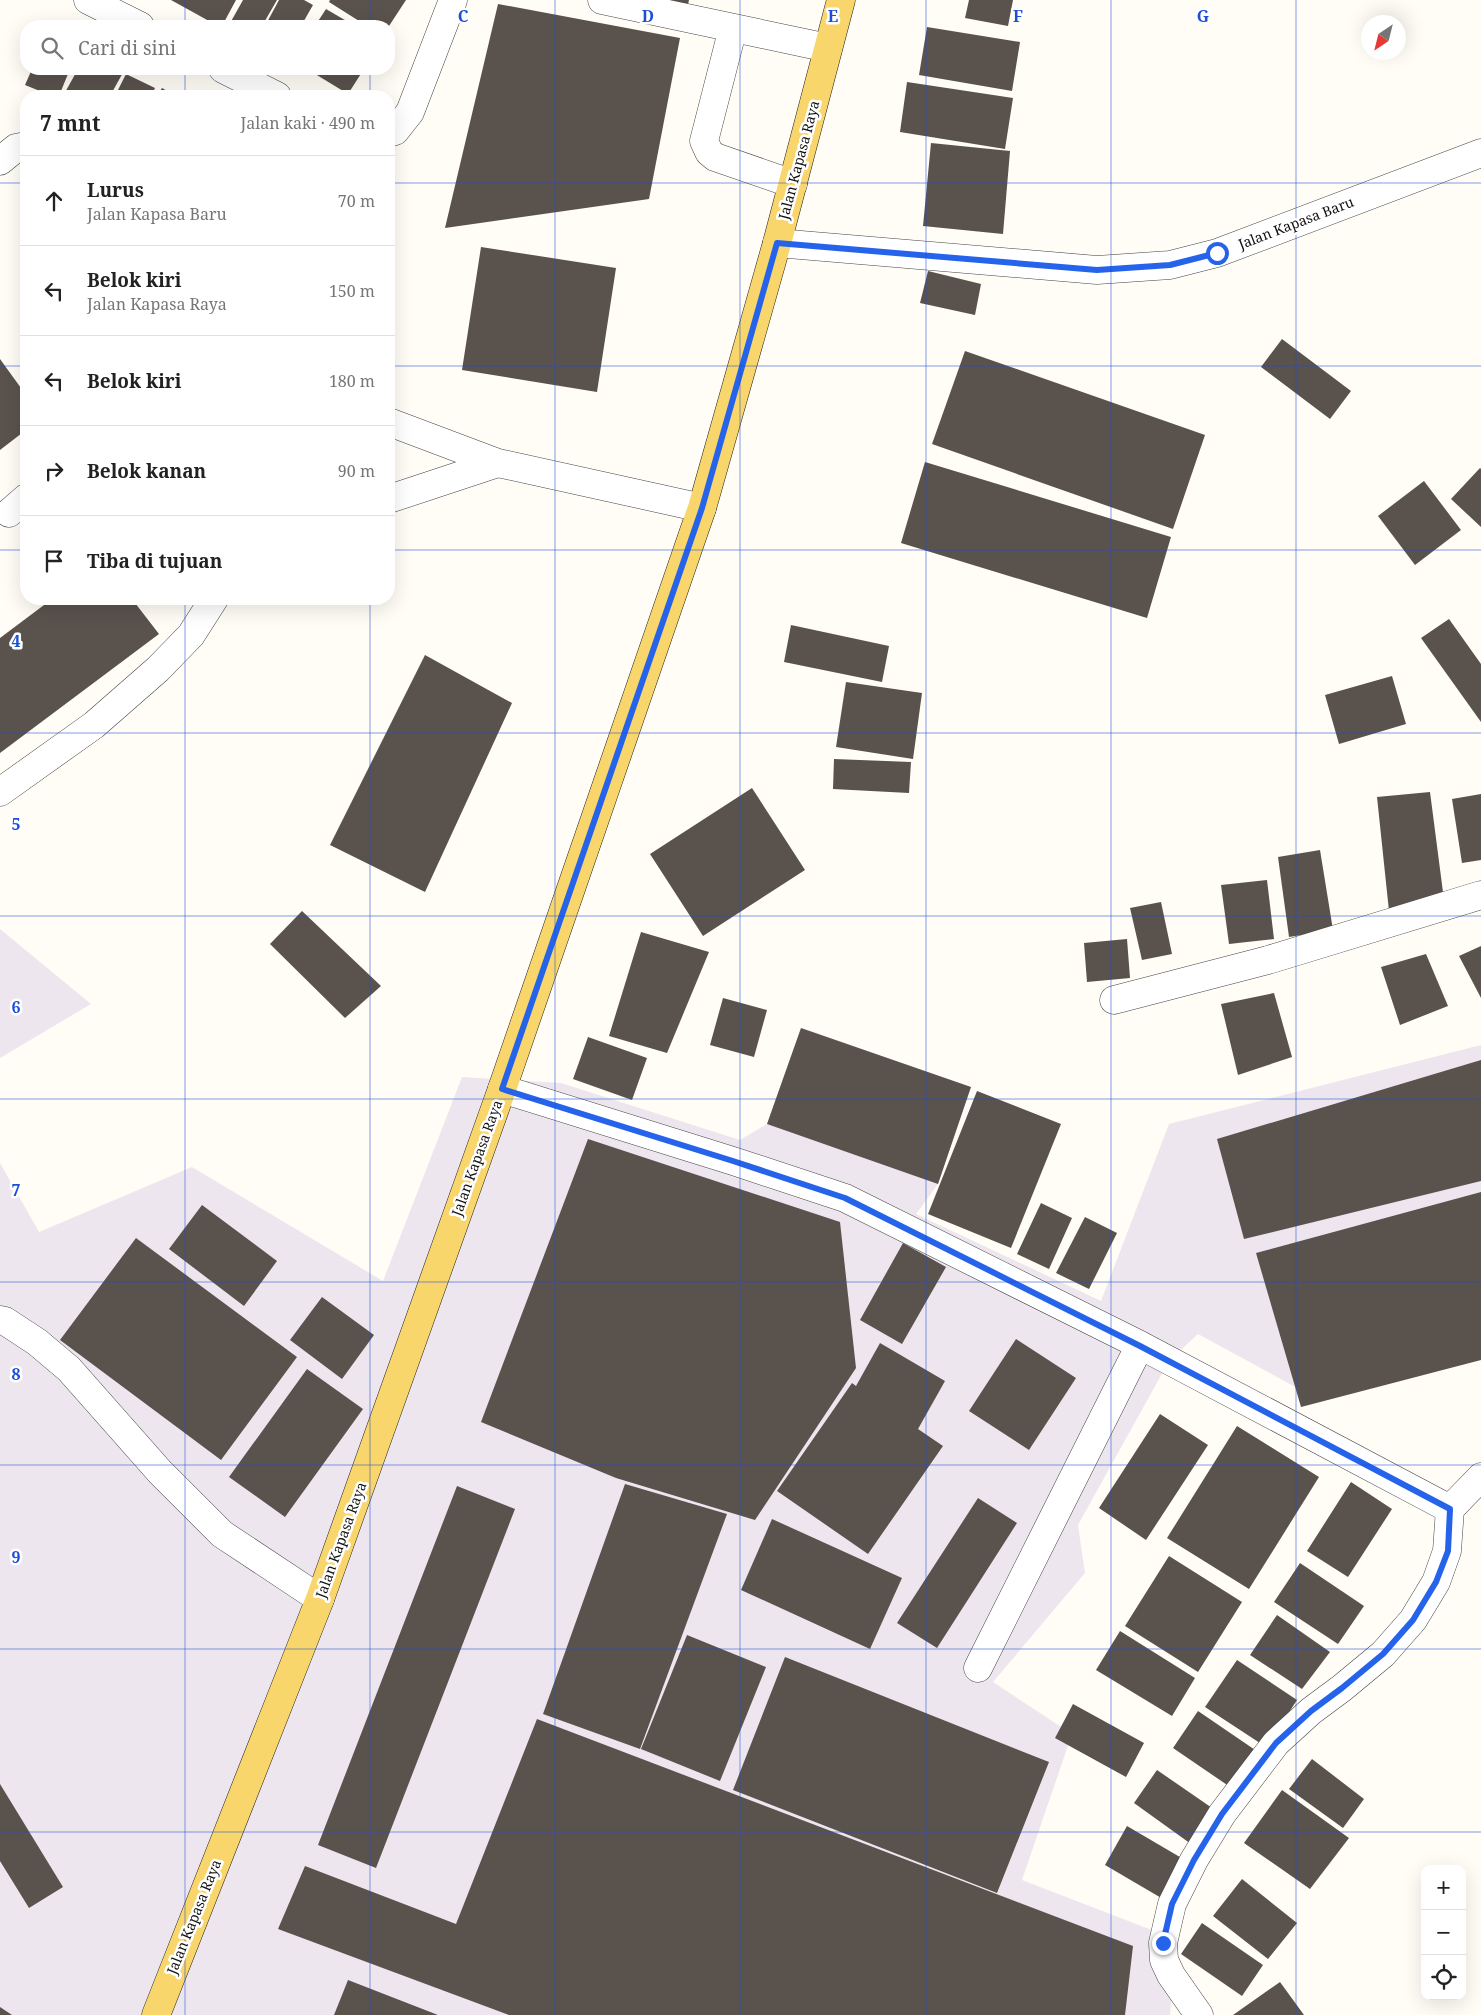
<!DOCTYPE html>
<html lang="id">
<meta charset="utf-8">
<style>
:root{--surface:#fff;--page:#f6f6f6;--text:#222;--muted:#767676;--line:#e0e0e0}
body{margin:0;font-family:"Noto Serif",serif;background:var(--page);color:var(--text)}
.controls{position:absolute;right:15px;bottom:15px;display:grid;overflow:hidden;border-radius:10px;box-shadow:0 5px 20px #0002}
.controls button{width:45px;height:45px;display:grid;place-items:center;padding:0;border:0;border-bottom:1px solid var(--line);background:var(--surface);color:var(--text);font:25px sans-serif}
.compass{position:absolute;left:1361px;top:15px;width:45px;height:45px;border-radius:50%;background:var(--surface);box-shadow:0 5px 20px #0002;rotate:215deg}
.stop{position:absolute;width:15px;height:15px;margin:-11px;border:4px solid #2563eb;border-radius:50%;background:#fff}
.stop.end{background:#2563eb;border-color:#fff;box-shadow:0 1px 5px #0008}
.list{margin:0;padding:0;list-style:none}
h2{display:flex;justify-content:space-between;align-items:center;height:65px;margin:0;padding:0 20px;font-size:21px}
h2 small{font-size:16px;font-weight:400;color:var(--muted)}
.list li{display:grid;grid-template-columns:32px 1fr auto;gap:15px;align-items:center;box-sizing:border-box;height:90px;padding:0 20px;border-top:1px solid var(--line)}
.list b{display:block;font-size:19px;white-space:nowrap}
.list p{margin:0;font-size:16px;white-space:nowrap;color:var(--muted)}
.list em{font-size:16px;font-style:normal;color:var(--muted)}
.icon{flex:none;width:28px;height:28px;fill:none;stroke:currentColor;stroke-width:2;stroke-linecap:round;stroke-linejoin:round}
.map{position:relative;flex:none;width:1481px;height:2015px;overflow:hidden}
.search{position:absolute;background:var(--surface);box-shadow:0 5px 20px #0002;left:20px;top:20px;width:375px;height:55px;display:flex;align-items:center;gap:12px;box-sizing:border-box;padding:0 18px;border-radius:20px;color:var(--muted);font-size:19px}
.panel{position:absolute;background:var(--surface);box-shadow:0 5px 20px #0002;left:20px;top:90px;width:375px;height:515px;border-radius:20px}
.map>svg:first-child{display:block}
</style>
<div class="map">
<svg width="1481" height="2015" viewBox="0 0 1481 2015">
<rect width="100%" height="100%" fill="#fffdf5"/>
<path fill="#eee6ef" d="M0,929L91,1004L0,1058Z
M801,1028L971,1087L938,1184L916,1214L1101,1301L1169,1124L1481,1045V1355L1321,1401L1198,1334L1169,1361L1078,1525L1085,1573L993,1682L1072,1734L1022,1880L1170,1937L1173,1977L1170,2015H0V1163L39,1232L192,1167L383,1281L462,1077L561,1083L740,1140L767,1124Z"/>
<path fill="#5a524d" d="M171,0H236L222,26H218Z
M243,0H277L262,26H231L229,25Z
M279,0H304L313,5L301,26H265Z
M330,0H406L389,26H367L329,2Z
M654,0H689L687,9Z
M969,0H1013L1008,26L965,18Z
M498,4L680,38L649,199L445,228Z
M326,9L355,26H315Z
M927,27L1020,42L1012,91L919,75Z
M32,69H70L59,96H52L25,85Z
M78,69H125L110,96H63Z
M307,69H364L348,94Z
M126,74L155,88L151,96H115Z
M907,82L1013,98L1005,149L900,132Z
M162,88L176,96H157Z
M931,143L1010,151L1003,234L923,226Z
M481,247L616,268L597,392L462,370Z
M928,271L981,284L975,315L920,303Z
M1282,339L1351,391L1330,419L1261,367Z
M965,351L1205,435L1173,529L932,444Z
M0,359L26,395V430L0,450Z
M925,462L1171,537L1147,618L901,543Z
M1480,468L1481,469V527L1451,499Z
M1424,481L1461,530L1415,565L1378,516Z
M52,599H132L159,634L0,753V638Z
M1449,619L1481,664V722L1421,638Z
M791,625L889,646L882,682L784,662Z
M425,655L512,703L425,892L330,845Z
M1392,676L1406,724L1339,744L1325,695Z
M846,682L922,693L913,759L836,747Z
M834,759L911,762L909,793L833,789Z
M752,788L805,870L703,936L650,854Z
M1430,792L1444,900L1389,911L1377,797Z
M1481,794V860L1462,863L1452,799Z
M1320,850L1333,930L1289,937L1278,857Z
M1267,880L1274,939L1229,944L1221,885Z
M1161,902L1172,954L1142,960L1130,908Z
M302,911L381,986L345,1018L270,944Z
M641,932L709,952L667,1053L609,1036Z
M1127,939L1130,978L1087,982L1084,943Z
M1481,946V998L1459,956Z
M1426,954L1448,1006L1400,1025L1381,967Z
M1274,993L1292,1057L1238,1075L1221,1004Z
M723,998L767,1010L754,1057L710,1045Z
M801,1028L971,1087L938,1184L767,1124Z
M588,1037L647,1058L632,1100L573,1079Z
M1481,1060V1181L1244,1239L1217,1139Z
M977,1091L1061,1124L1011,1248L928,1214Z
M588,1139L840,1222L856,1368L755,1520L616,1478L481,1422Z
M1481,1192V1360L1301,1407L1256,1253Z
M1041,1203L1072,1218L1049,1269L1017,1254Z
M202,1205L277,1261L244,1306L169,1249Z
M1085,1217L1117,1233L1089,1289L1056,1273Z
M136,1238L297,1357L221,1460L60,1340Z
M903,1243L946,1267L902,1344L860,1320Z
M322,1297L374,1335L342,1379L290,1340Z
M1016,1339L1076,1378L1029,1450L969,1411Z
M880,1343L945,1381L918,1429L943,1446L868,1554L777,1491L852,1383L856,1386Z
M307,1369L363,1409L285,1517L229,1477Z
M1160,1414L1208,1445L1146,1540L1099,1508Z
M1237,1426L1319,1477L1249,1589L1167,1538Z
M1351,1482L1392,1509L1348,1577L1307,1551Z
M625,1484L727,1514L640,1749L543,1714Z
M457,1486L515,1509L376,1868L318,1845Z
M978,1498L1017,1523L937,1648L897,1623Z
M772,1519L902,1578L870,1649L741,1590Z
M1169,1556L1242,1602L1198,1672L1125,1626Z
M1300,1563L1364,1606L1338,1644L1274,1602Z
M1277,1615L1330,1652L1302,1689L1250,1655Z
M1120,1631L1195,1678L1172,1716L1096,1670Z
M687,1635L766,1667L720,1781L641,1749Z
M785,1657L1049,1762L997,1893L733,1790Z
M1237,1660L1297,1700L1266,1747L1205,1707Z
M1073,1704L1144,1743L1126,1777L1055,1738Z
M1198,1711L1261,1754L1236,1791L1173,1748Z
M537,1719L1133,1946L1125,2015H509L278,1929L305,1866L456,1924Z
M1312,1759L1364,1799L1343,1828L1289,1789Z
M1157,1770L1215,1810L1191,1844L1134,1803Z
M0,1784L63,1887L29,1908L0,1861Z
M1282,1790L1349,1838L1310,1889L1244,1843Z
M1127,1826L1185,1860L1163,1899L1105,1865Z
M1242,1879L1297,1923L1268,1959L1213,1916Z
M1202,1923L1263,1965L1242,1996L1181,1954Z
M348,1980L438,2015H334Z
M1280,1982L1304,2015H1233Z
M0,2007L12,2015H0Z"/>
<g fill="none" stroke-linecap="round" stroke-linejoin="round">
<g stroke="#444" stroke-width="29">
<path id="minor" d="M88,0L140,26
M602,0L828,48
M733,28L704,141L709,152L715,157L793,184
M223,69L277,96
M389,133L395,131L410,112L453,0
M0,161L16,148L26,146
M777,243L1097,270L1170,265L1217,253L1481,153
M389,422L498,463
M389,499L498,463L702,508
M9,513L26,498
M0,792L94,725L158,669L191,635L214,599
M1114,1000L1268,960L1481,895
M502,1089L733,1161L845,1198L1140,1345L1450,1509
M0,1320L5,1321L37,1342L69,1369L160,1472L222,1534L320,1599
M978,1668L1140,1345
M1199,2015L1171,1975L1164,1960L1163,1943L1172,1904L1194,1860L1222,1814L1276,1743L1311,1711L1342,1688L1383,1654L1413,1620L1436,1582L1447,1551L1450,1509L1481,1477"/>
</g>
<g stroke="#222" stroke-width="29">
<path id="major" d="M156,2015L320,1599L502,1089L702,508L777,243L841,0"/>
</g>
<use href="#minor" stroke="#fff" stroke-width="28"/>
<use href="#major" stroke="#f9d66b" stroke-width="28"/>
</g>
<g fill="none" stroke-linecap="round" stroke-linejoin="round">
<path stroke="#2563eb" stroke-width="6" d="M1163,1943L1172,1904L1194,1860L1222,1814L1276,1743L1311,1711L1342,1688L1383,1654L1413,1620L1436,1582L1448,1551L1450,1509L1140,1346L845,1198L733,1161L502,1089L702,508L777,243L1097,270L1170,265L1217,253"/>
</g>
<path fill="none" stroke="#1d4ed8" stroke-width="1" stroke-opacity="0.55" d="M185,0V26M370,0V26M555,0V2015M740,0V2015M926,0V2015M1111,0V2015M1296,0V2015M185,69V96M370,69V96M0,183H26M389,183H1481M0,366H26M389,366H1481M0,550H26M389,550H1481M185,599V2015M370,599V2015M0,733H1481M0,916H1481M0,1099H1481M0,1282H1481M0,1465H1481M0,1649H1481M0,1832H1481"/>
<g text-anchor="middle" stroke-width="5" stroke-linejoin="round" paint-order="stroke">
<g font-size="14" fill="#111" stroke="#fff">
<text transform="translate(799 160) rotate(-75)" y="5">Jalan Kapasa Raya</text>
<text transform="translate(1296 223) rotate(-21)" y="5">Jalan Kapasa Baru</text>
<text transform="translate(477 1158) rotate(-70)" y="5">Jalan Kapasa Raya</text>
<text transform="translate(341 1540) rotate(-70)" y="5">Jalan Kapasa Raya</text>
<text transform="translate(194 1917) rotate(-68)" y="5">Jalan Kapasa Raya</text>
</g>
</g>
<g font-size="16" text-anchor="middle" font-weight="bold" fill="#1d4ed8" stroke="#fff" stroke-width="5" stroke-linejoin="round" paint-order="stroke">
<text x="463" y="22">C</text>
<text x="648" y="22">D</text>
<text x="833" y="22">E</text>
<text x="1018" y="22">F</text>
<text x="1203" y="22">G</text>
<text x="16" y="647">4</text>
<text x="16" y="830">5</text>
<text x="16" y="1013">6</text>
<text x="16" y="1196">7</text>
<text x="16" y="1380">8</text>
<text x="16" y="1563">9</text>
</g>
</svg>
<div class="controls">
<button>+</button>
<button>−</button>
<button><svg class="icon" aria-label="locate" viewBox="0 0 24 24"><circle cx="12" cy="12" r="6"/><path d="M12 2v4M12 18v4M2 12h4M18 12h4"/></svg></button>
</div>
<svg class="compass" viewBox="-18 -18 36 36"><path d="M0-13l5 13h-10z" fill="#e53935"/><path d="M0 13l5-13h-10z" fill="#767676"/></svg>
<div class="stop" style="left:1217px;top:253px"></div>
<div class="stop end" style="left:1163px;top:1943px"></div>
<div class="search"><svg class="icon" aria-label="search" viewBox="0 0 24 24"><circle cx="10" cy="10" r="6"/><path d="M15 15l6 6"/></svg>Cari di sini</div>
<section class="panel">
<h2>7 mnt<small>Jalan kaki · 490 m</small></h2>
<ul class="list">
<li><svg class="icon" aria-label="ahead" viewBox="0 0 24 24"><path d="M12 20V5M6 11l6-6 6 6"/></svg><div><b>Lurus</b><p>Jalan Kapasa Baru</p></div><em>70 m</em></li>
<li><svg class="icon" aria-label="left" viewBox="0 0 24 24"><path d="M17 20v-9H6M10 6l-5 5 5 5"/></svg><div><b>Belok kiri</b><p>Jalan Kapasa Raya</p></div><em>150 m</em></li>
<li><svg class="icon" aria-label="left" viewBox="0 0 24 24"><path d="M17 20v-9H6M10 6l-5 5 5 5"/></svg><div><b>Belok kiri</b></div><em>180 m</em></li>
<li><svg class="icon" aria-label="right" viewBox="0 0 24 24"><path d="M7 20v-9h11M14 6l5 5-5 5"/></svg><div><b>Belok kanan</b></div><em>90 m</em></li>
<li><svg class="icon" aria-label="arrive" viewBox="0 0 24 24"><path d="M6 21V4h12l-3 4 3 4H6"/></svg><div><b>Tiba di tujuan</b></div></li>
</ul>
</section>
</div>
